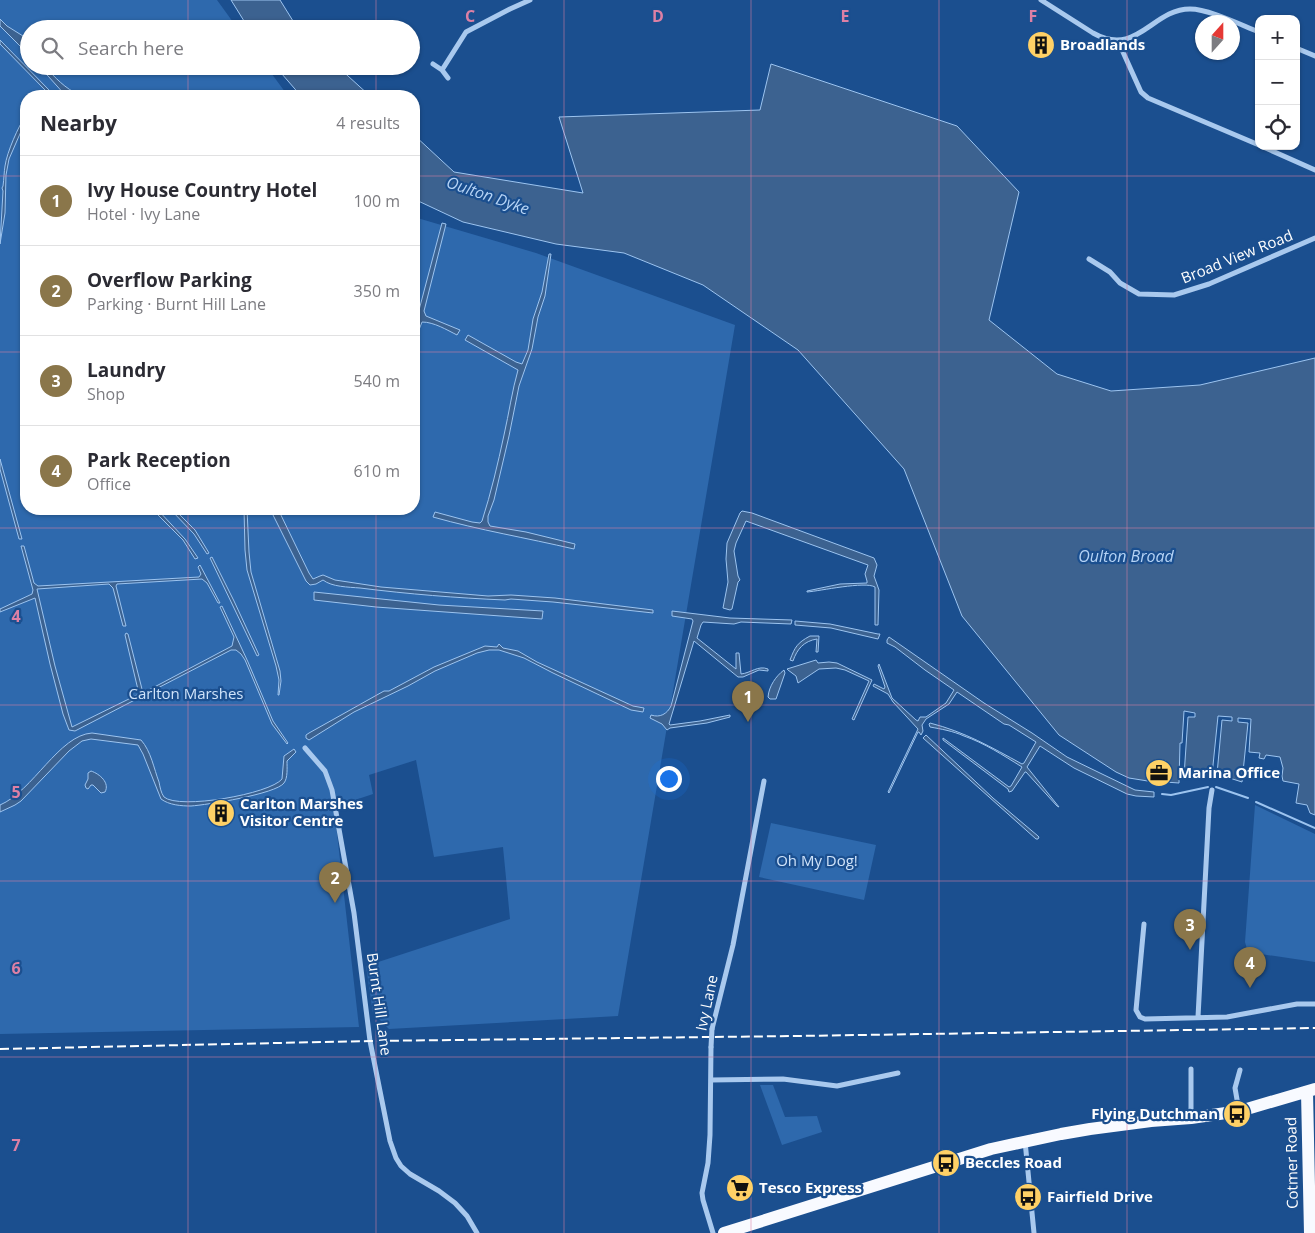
<!DOCTYPE html>
<meta charset="utf-8">
<style>
:root{--surface:#fff;--page:#f7f7f7;--text:#2b2b33;--muted:#7c7c81;--line:#e1e1e2;--accent:#8a764a}
body{margin:0;font-family:"Open Sans",sans-serif;background:var(--page);color:var(--text)}
.controls{position:absolute;right:15px;top:15px;display:grid;overflow:hidden;border-radius:10px;box-shadow:0 1px 4px #0004}
.controls button{width:45px;height:45px;display:grid;place-items:center;padding:0;border:0;border-bottom:1px solid var(--line);background:var(--surface);color:var(--text);font:25px sans-serif}
.compass{position:absolute;left:1195px;top:15px;width:45px;height:45px;border-radius:50%;background:var(--surface);box-shadow:0 1px 4px #0004;rotate:21deg}
.you{position:absolute;left:668px;top:778px;width:18px;height:18px;margin:-12px;border:4px solid #fff;border-radius:50%;background:#1a73e8;box-shadow:0 0 0 8px #1a73e833}
.badge{display:grid;place-items:center;width:32px;height:32px;border-radius:50%;background:var(--accent);color:#fff;font-size:16px;font-weight:700}
.pin{position:absolute;translate:-50% -41px;filter:drop-shadow(0 1px 2px #0008)}
.pin::after{content:'';position:absolute;top:26px;width:18px;height:15px;background:inherit;clip-path:polygon(0 0,100% 0,50% 100%)}
.list{margin:0;padding:0;list-style:none}
h2{display:flex;justify-content:space-between;align-items:center;height:65px;margin:0;padding:0 20px;font-size:21px}
h2 small{font-size:16px;font-weight:400;color:var(--muted)}
.list li{display:grid;grid-template-columns:32px 1fr auto;gap:15px;align-items:center;box-sizing:border-box;height:90px;padding:0 20px;border-top:1px solid var(--line)}
.list b{display:block;font-size:19px;white-space:nowrap}
.list p{margin:0;font-size:16px;white-space:nowrap;color:var(--muted)}
.list em{font-size:16px;font-style:normal;color:var(--muted)}
.icon{flex:none;width:28px;height:28px;fill:none;stroke:currentColor;stroke-width:2;stroke-linecap:round;stroke-linejoin:round}
.map{position:relative;flex:none;width:1315px;height:1233px;overflow:hidden}
.search{position:absolute;background:var(--surface);box-shadow:0 1px 4px #0004;left:20px;top:20px;width:400px;height:55px;display:flex;align-items:center;gap:12px;box-sizing:border-box;padding:0 18px;border-radius:28px;color:var(--muted);font-size:19px}
.panel{position:absolute;background:var(--surface);box-shadow:0 1px 4px #0004;left:20px;top:90px;width:400px;height:425px;border-radius:20px}
.map>svg:first-child{display:block}
</style>
<div class="map">
<svg width="1315" height="1233" viewBox="0 0 1315 1233">
<rect width="100%" height="100%" fill="#1b4f8f"/>
<path fill="#2e69ad" d="M0,0H217L238,29H29V66H266L288,96H26V509H414V217L536,253L735,325L618,1016L389,1029L373,1013L366,966L510,919L503,847L434,857L416,760L369,775L373,794L334,807L359,1027L0,1034Z
M1255,805L1315,834V962L1254,953L1247,949L1245,942Z
M771,823L876,845L864,900L759,877Z
M760,1085H773L785,1117L817,1116L822,1132L782,1145Z"/>
<path fill="#3c6290" stroke="#9cc4f0" d="M231,0H280L298,29H249Z
M0,19L7,26L23,36L29,44V55L0,26Z
M0,40L50,91H46L0,44Z
M771,64L957,126L1019,192L989,320L1057,374L1111,391L1200,385L1315,358V815L1310,813L1307,805L1296,803L1299,784L1283,781L1282,776L1283,768L1280,757L1266,755L1264,759L1259,758L1260,753L1249,752L1251,719L1238,718V722L1248,723L1242,782L1217,774L1222,720L1232,721V717L1218,716L1212,775L1209,774L1184,776L1188,717H1195V713L1184,711L1182,743H1180L1179,783L1165,782L1166,761L1157,760L1154,782L1129,778L1116,772L1059,735L962,616L904,469L798,350L703,285L624,253L556,244L463,222L414,199V135L454,172L583,193L559,117L760,110Z
M39,66H44C55,77 65,89 80,95L66,96Z
M275,66H337L370,96H301Z
M26,115V120L9,159L6,175L5,213L0,244L3,191L2,188L3,186C4,179 4,172 5,166C7,152 18,127 26,115Z
M442,223L446,224L424,311L426,316L460,330L457,335C447,330 434,322 422,322L414,343V329Z
M549,254H551L545,296L538,317L532,349L519,386L509,436L494,500L488,516V522L490,526L526,532L575,544L574,549C527,538 479,530 433,517L435,512L472,522L480,523L482,521C491,493 498,463 504,435C509,413 512,391 518,370L465,340L468,335L516,362L522,364L528,350L533,319L542,292Z
M0,459L22,539H19L0,469Z
M152,509H157L185,539L198,558L195,559L183,540Z
M170,509H174L195,530L209,553L207,554L194,534Z
M244,509H247L249,552L251,572L280,671L281,681L279,695H278L279,680L276,666L247,570L245,550Z
M270,509H278L309,573L313,579L320,576L323,575L335,580L381,587L488,596L511,595L555,598L653,610V613L553,602L511,599L505,600C457,598 408,594 360,588C348,587 332,587 323,580L316,584L310,585L306,581Z
M742,511L752,513L874,558L877,565L874,576L879,590L878,625H875V587C865,581 820,591 807,592V591L840,584L867,583V581L865,574L868,565L746,521L736,543L734,551L738,576L740,580L738,582L732,609L730,610L723,608L728,582L726,559L727,543L740,513Z
M21,546H24L34,583L38,586L199,577L201,574L198,567L200,565L220,603H218L207,583L202,579L117,584L116,586L126,626H123L113,588L109,584L37,589L55,666L72,727L139,694L125,635L126,633L128,634L143,693L232,646L234,637L220,607L222,606L248,662L273,721L288,743L287,744L272,724L245,660L241,654L236,650H231L75,731L69,730L63,714L50,664L35,598L0,612V609L32,594L33,590Z
M212,557L234,601L259,655L257,656L210,558Z
M314,592L439,605L543,611L542,619L376,607L314,600Z
M672,611L730,618L792,620L791,624L741,622L734,624L703,622L701,625L697,638L736,669V653H739L741,674C751,673 758,665 768,669V671L759,670L743,677H738L694,641L669,724L670,725L700,721L730,715V717L707,723L670,728L667,730L662,724L650,718L651,715C660,718 667,714 671,706L693,621L692,619L672,616Z
M795,621L830,624L878,634H880L878,639L831,628L795,625Z
M810,636H819L818,652H816L817,639C804,641 797,649 793,661L790,660C795,647 797,643 810,636Z
M889,637L984,703L1032,733L1067,757L1135,790L1154,792V797L1136,796L1127,794L1074,768L1040,746L1027,767L1059,807L1057,806L1026,772H1025L1012,791L1009,792L1008,789L943,740V738L1009,787L1011,786L1022,767C1003,755 984,743 964,736C953,731 941,729 930,727L929,724L930,723C965,732 991,747 1022,764L1024,763L1036,742L1009,725L1004,724L957,692L949,704L926,719L922,725L923,731L921,735L919,732H918L889,793L888,792L918,729L893,702L888,694L873,686L874,684L884,689L885,687L878,666L879,664L892,698L916,720L918,721L920,717H926L946,703L954,690L925,670L895,647L887,643V640Z
M499,644L503,648L518,651L537,662L633,706L644,708L643,712L631,710L553,673L524,658L499,650H489L477,653L435,671L408,686L354,712L309,740L306,738V735L309,733L384,691H389L434,667L485,646L497,647Z
M816,660L818,663L829,662L837,663L872,680L854,720L852,719L869,681L845,670L836,668L819,669L798,683L796,676L788,670L787,669Z
M784,670L785,673L776,699H770L768,697C769,686 776,676 784,670Z
M92,733L141,740C151,751 154,769 159,782C160,787 161,793 164,797C179,810 270,794 282,779L284,756L294,749L296,752L287,761C287,767 288,778 284,783C276,794 206,805 191,806C181,806 169,805 161,799L143,754L138,745L91,739L82,741L69,751L21,801L15,805L0,812V805C33,791 59,735 92,733Z
M926,735L993,798L1038,836L1039,837L1038,839H1036L923,738Z
M91,771C100,774 110,783 105,792L101,793L93,785H91L88,789L86,788L85,785L88,779V773Z"/>
<g fill="none" stroke-linecap="round" stroke-linejoin="round">
<path stroke="#9cc4f0" stroke-width="2" d="M1216,787L1248,798
M1162,794L1171,795L1208,787
M1256,802L1315,828"/>
<path stroke="#a9c9ee" stroke-width="5" d="M1041,0L1093,33C1137,58 1152,9 1190,9C1209,9 1241,25 1259,32
M1118,41L1141,92L1148,98L1259,145
M1296,48L1315,56
M433,64L442,70L448,78
M442,70L466,32L510,9L530,0
M1261,146L1315,170
M1089,259L1110,272L1120,283L1139,294L1174,295L1209,284L1315,238
M305,748L325,771L332,790L354,913L370,1041L390,1141L396,1158L401,1166L410,1174L439,1191L455,1203L467,1216L477,1233
M1144,924L1136,1010L1140,1017L1145,1019L1227,1017L1297,1004H1315
M1198,1017L1209,808L1212,790
M712,1029L733,945L764,781
M711,1047L710,1135L708,1163L702,1193L703,1200L713,1233
M711,1080L783,1079L837,1086L898,1073
M1239,1111L1235,1088L1240,1070
M1191,1118V1069
M1025,1141L1034,1233"/>
<path stroke="#f8faff" stroke-width="12" d="M1307,1092L1310,1233
M724,1233L991,1149L1061,1134L1090,1129L1151,1121L1191,1118L1240,1111L1315,1089"/>
<path stroke="#fff" stroke-width="2" stroke-dasharray="9 4" stroke-linecap="butt" d="M0,1049L370,1041L795,1036L1315,1028"/>
<path stroke="#a9c9ee" stroke-width="5" d="M711,1047L712,1029"/>
</g>
<path fill="none" stroke="#dd80a5" stroke-width="1" stroke-opacity="0.55" d="M188,0V29M376,0V29M564,0V1233M751,0V1233M939,0V1233M1127,0V1233M188,66V96M376,66V96M0,176H26M414,176H1315M0,352H26M414,352H1315M188,509V1233M376,509V1233M0,528H1315M0,705H1315M0,881H1315M0,1057H1315"/>
<defs>
<g id="building-disc" transform="scale(1.4375)"><circle r="9.5" fill="#ffd166" stroke="#1b4f8f"/><path d="M-4-6H4V6H1V3H-1V6H-4ZM-2.5-4.3h1.7v1.8h-1.7ZM.8-4.3h1.7v1.8H.8ZM-2.5-1h1.7V.8h-1.7ZM.8-1h1.7V.8H.8Z" fill="#111"/></g>
<g id="office-disc" transform="scale(1.4375)"><circle r="9.5" fill="#ffd166" stroke="#1b4f8f"/><path d="M-6-3h4V-5.5h4V-3h4V5H-6ZM-1-4.5V-3h2v-1.5ZM-6 0V1H6V0Z" fill="#111"/></g>
<g id="bus-disc" transform="scale(1.4375)"><circle r="9.5" fill="#ffd166" stroke="#1b4f8f"/><path d="M-5-6H5V4H4V6H2V4H-2V6H-4V4H-5ZM-3.5-4V0h7V-4ZM-3.5 1.2v1.5H-2V1.2ZM2 1.2v1.5H3.5V1.2Z" fill="#111"/></g>
<g id="supermarket-disc" transform="scale(1.4375)"><circle r="9.5" fill="#ffd166" stroke="#1b4f8f"/><path d="M-6-5.5h2.5l.6 2H6L4.5 2H-2.5L-4.4-4H-6ZM-1.5 3.2a1.3 1.3 0 1 0 .1 0ZM3 3.2a1.3 1.3 0 1 0 .1 0Z" fill="#111"/></g>
</defs>
<g fill-rule="evenodd">
<use href="#building-disc" x="1041" y="45"/>
<use href="#office-disc" x="1159" y="773"/>
<use href="#building-disc" x="221" y="813"/>
<use href="#bus-disc" x="1237" y="1114"/>
<use href="#bus-disc" x="946" y="1163"/>
<use href="#supermarket-disc" x="740" y="1188"/>
<use href="#bus-disc" x="1028" y="1197"/>
</g>
<g text-anchor="middle" stroke-width="4.5" stroke-linejoin="round" paint-order="stroke">
<g font-size="15" font-weight="bold" fill="#fff" stroke="#1b4f8f" text-anchor="start">
<text x="1060" y="50">Broadlands</text>
<text x="1178" y="778">Marina Office</text>
<text x="240" y="809">Carlton Marshes<tspan x="240" dy="17">Visitor Centre</tspan></text>
<text x="1218" y="1119" text-anchor="end">Flying Dutchman</text>
<text x="965" y="1168">Beccles Road</text>
<text x="759" y="1193">Tesco Express</text>
<text x="1047" y="1202">Fairfield Drive</text>
</g>
<g font-size="15" fill="#fff" stroke="#1b4f8f">
<text transform="translate(1237 257) rotate(-22)" y="5">Broad View Road</text>
<text transform="translate(707 1003) rotate(-78)" y="5">Ivy Lane</text>
<text transform="translate(379 1004) rotate(82)" y="5">Burnt Hill Lane</text>
<text transform="translate(1292 1163) rotate(-91)" y="5">Cotmer Road</text>
</g>
<g font-size="15" fill="#cfe3fa" stroke="#1b4f8f">
<text x="186" y="699">Carlton Marshes</text>
<text x="817" y="866">Oh My Dog!</text>
</g>
<g font-size="16" font-style="italic" fill="#b5d3f5" stroke="#1b4f8f">
<text transform="translate(488 195) rotate(19)" y="6">Oulton Dyke</text>
<text x="1126" y="562">Oulton Broad</text>
</g>
</g>
<g font-size="16" text-anchor="middle" font-weight="bold" fill="#dd80a5" stroke="#1b4f8f" stroke-width="4.5" stroke-linejoin="round" paint-order="stroke">
<text x="470" y="22">C</text>
<text x="658" y="22">D</text>
<text x="845" y="22">E</text>
<text x="1033" y="22">F</text>
<text x="16" y="622">4</text>
<text x="16" y="798">5</text>
<text x="16" y="974">6</text>
<text x="16" y="1151">7</text>
</g>
</svg>
<div class="controls">
<button>+</button>
<button>−</button>
<button><svg class="icon" aria-label="locate" viewBox="0 0 24 24"><circle cx="12" cy="12" r="6"/><path d="M12 2v4M12 18v4M2 12h4M18 12h4"/></svg></button>
</div>
<svg class="compass" viewBox="-18 -18 36 36"><path d="M0-13l5 13h-10z" fill="#e53935"/><path d="M0 13l5-13h-10z" fill="#7c7c81"/></svg>
<div class="you"></div>
<div class="pin badge" style="left:748px;top:722px">1</div>
<div class="pin badge" style="left:335px;top:903px">2</div>
<div class="pin badge" style="left:1190px;top:950px">3</div>
<div class="pin badge" style="left:1250px;top:988px">4</div>
<div class="search"><svg class="icon" aria-label="search" viewBox="0 0 24 24"><circle cx="10" cy="10" r="6"/><path d="M15 15l6 6"/></svg>Search here</div>
<section class="panel">
<h2>Nearby<small>4 results</small></h2>
<ul class="list">
<li><span class="badge">1</span><div><b>Ivy House Country Hotel</b><p>Hotel · Ivy Lane</p></div><em>100 m</em></li>
<li><span class="badge">2</span><div><b>Overflow Parking</b><p>Parking · Burnt Hill Lane</p></div><em>350 m</em></li>
<li><span class="badge">3</span><div><b>Laundry</b><p>Shop</p></div><em>540 m</em></li>
<li><span class="badge">4</span><div><b>Park Reception</b><p>Office</p></div><em>610 m</em></li>
</ul>
</section>
</div>
